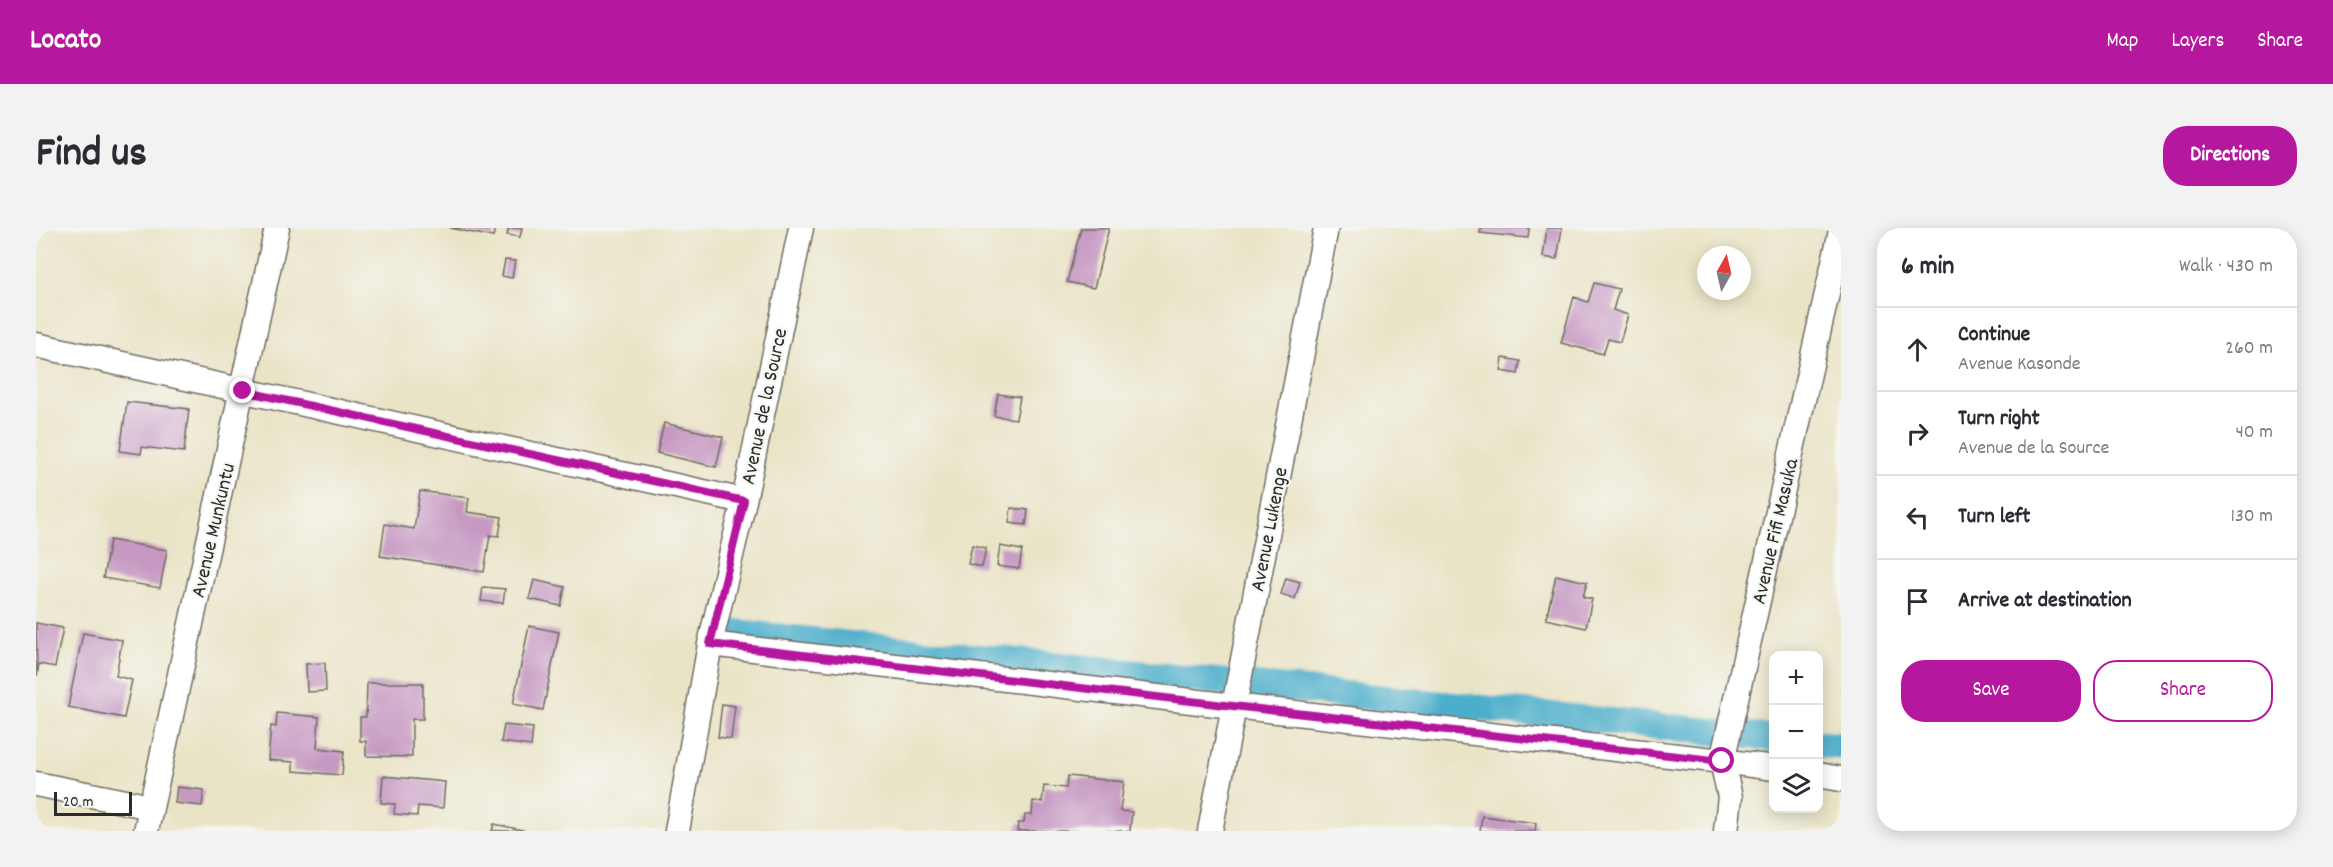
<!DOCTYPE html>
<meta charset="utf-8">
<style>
:root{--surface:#fff;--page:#f2f2f3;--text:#2b2b33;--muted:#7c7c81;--line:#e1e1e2;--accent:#b5179e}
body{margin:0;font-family:Dekko,sans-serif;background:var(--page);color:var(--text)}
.controls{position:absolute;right:18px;bottom:18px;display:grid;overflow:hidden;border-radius:12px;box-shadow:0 3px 15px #0003}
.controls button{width:54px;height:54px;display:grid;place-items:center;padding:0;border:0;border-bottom:2px solid var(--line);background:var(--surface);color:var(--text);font:30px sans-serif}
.compass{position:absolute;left:1661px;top:18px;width:54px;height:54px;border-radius:50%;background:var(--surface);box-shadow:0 3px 15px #0003;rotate:8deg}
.scale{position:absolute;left:18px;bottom:15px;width:78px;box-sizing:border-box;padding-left:6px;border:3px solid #2b2b2b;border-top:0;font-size:16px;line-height:21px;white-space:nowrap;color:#2b2b2b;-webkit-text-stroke:4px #f6f6f2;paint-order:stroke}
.stop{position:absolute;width:18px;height:18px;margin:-14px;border:4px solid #b5179e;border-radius:50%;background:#fff}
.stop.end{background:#b5179e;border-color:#fff;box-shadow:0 2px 6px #0008}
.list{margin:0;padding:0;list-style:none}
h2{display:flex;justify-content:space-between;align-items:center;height:78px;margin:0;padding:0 24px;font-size:26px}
h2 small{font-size:20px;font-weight:400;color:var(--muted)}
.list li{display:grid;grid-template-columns:39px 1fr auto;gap:18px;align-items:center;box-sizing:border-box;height:84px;padding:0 24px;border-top:2px solid var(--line)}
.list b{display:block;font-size:22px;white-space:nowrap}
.list p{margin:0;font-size:20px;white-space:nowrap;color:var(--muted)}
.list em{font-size:20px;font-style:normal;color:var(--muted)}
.actions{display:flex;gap:12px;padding:18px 24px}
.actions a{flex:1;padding:14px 0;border:2px solid var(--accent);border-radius:24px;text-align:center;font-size:21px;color:var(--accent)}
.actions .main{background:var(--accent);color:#fff}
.icon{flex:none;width:33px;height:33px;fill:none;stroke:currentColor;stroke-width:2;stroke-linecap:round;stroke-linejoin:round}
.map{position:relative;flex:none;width:1805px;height:603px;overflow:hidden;border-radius:24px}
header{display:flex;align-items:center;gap:36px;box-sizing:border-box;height:84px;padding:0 30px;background:var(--accent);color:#fff}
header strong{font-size:28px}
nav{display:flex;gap:33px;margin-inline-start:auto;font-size:21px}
.intro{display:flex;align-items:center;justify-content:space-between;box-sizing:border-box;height:144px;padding:0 36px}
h1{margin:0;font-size:42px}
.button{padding:15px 27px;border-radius:24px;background:var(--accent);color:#fff;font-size:21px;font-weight:700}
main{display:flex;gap:36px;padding:0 36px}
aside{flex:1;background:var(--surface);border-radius:24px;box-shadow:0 3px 15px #0003}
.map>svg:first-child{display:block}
</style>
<header>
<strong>Locato</strong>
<nav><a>Map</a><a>Layers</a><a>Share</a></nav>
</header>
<div class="intro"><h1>Find us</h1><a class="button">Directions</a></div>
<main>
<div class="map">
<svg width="1805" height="603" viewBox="0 0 1805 603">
<rect width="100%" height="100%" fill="#f6f6f2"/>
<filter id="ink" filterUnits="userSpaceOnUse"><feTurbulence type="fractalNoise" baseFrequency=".0167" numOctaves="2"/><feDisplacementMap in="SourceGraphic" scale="12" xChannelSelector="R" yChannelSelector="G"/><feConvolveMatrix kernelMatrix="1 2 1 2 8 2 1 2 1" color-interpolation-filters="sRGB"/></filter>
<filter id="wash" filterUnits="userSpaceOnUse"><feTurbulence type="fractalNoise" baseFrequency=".008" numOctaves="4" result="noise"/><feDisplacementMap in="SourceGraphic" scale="24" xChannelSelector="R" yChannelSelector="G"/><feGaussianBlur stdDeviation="1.35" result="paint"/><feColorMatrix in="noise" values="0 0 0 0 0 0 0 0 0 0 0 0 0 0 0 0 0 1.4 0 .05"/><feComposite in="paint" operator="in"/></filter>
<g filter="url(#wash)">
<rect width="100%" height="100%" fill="#eae4c7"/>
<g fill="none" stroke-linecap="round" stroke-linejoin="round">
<path stroke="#4caecb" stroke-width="27" d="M694,404L1738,510
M1782,516L1805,518"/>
</g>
<g id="blocks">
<path fill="#c698c2" d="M414,0H459L457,9Z
M473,0H486L484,9L471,7Z
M1045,0H1073L1058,60L1031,54Z
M1445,0H1493L1492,10L1444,5Z
M1511,0H1526L1521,31L1507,29Z
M469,32L479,33L476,50L466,48Z
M1558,55L1583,61L1577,82L1592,87L1584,114L1572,111L1567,126L1525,115L1538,69L1552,74Z
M1467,130L1484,133L1482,146L1465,143Z
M962,166L984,169L980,191L958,188Z
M91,174L153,181L148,224L106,219L105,226L84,223Z
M628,195L687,209L680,239L621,225Z
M384,263L433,270L431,284L466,289L463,308L454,307L448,344L344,328L349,296L378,301Z
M975,280L992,282L990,297L973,295Z
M74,312L131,322L124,360L67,350Z
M936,317L950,320L946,339L932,336Z
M964,318L986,322L983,341L961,338Z
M1520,347L1551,354L1547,369L1556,371L1550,400L1510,391Z
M1250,350L1264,354L1259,371L1245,366Z
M498,352L529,359L525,378L493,371Z
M447,359L469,361L467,375L445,373Z
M0,395L27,400L19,439L3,436L1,448Z
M493,398L523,404L507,482L477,476Z
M47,405L86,412L80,448L96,452L88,490L32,479Z
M289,435L290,463L271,464L270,436Z
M331,455H387V491H376V529L330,528V513H324V489H330Z
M686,476L699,478L695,511L682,509Z
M241,485L283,489L281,520L308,523L306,547L257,543V534L232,532L235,498L240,499Z
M468,497L497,500L495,518L465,514Z
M347,548L409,554L407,580L382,578L381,588L358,586L359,576L345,575Z
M1032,548L1088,554L1084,583L1096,584L1094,603H981L982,595H988L989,587H996L997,573L1006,574L1008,558L1030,560Z
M141,559L168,562L166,578L139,575Z
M1446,588L1500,595L1499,603H1444Z
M458,596L487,602V603H456Z"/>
</g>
</g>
<g filter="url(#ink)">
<use href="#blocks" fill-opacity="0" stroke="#6e6c62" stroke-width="1.5"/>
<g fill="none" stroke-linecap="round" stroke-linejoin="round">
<g stroke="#6e6c62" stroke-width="27">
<path id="minor" d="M0,117L708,273
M674,416L1197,478L1686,533L1738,540
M1782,547L1805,551
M0,556L115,579
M110,603L241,0
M641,603L674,416L708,273L765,0
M1174,603L1290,0
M1690,603L1694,569L1686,533L1805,3"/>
</g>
<use href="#minor" stroke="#fff" stroke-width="24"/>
</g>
</g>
<g fill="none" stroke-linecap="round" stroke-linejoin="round" filter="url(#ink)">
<path stroke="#b5179e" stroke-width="8" d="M207,163L708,273L674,416L1197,478L1686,533"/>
</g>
<g text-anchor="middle" stroke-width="4.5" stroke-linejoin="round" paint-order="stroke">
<g font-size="21" fill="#2b2b2b" stroke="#f6f6f2">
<text transform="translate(727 178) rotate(-78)" y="7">Avenue de la Source</text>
<text transform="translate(1232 301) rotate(-79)" y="7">Avenue Lukenge</text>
<text transform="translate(176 302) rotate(-77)" y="7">Avenue Munkuntu</text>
<text transform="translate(1738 303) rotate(-77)" y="7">Avenue Fifi Masuka</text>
</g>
</g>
</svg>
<div class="controls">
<button>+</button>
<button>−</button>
<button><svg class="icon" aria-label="layers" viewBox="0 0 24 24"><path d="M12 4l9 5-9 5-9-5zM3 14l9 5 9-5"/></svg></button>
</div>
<svg class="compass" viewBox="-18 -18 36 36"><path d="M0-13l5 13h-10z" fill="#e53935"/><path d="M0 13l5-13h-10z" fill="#7c7c81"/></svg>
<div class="scale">20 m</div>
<div class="stop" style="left:1686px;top:533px"></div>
<div class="stop end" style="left:207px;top:163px"></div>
</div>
<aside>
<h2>6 min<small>Walk · 430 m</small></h2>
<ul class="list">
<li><svg class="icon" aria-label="ahead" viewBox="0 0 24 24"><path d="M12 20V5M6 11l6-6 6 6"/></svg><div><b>Continue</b><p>Avenue Kasonde</p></div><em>260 m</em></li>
<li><svg class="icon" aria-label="right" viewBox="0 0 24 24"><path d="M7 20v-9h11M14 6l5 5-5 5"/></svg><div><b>Turn right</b><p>Avenue de la Source</p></div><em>40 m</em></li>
<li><svg class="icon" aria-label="left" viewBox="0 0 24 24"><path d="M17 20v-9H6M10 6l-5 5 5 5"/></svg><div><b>Turn left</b></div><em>130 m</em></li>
<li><svg class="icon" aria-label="arrive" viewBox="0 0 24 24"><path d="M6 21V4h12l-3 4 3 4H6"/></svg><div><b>Arrive at destination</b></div></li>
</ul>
<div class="actions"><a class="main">Save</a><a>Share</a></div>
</aside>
</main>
